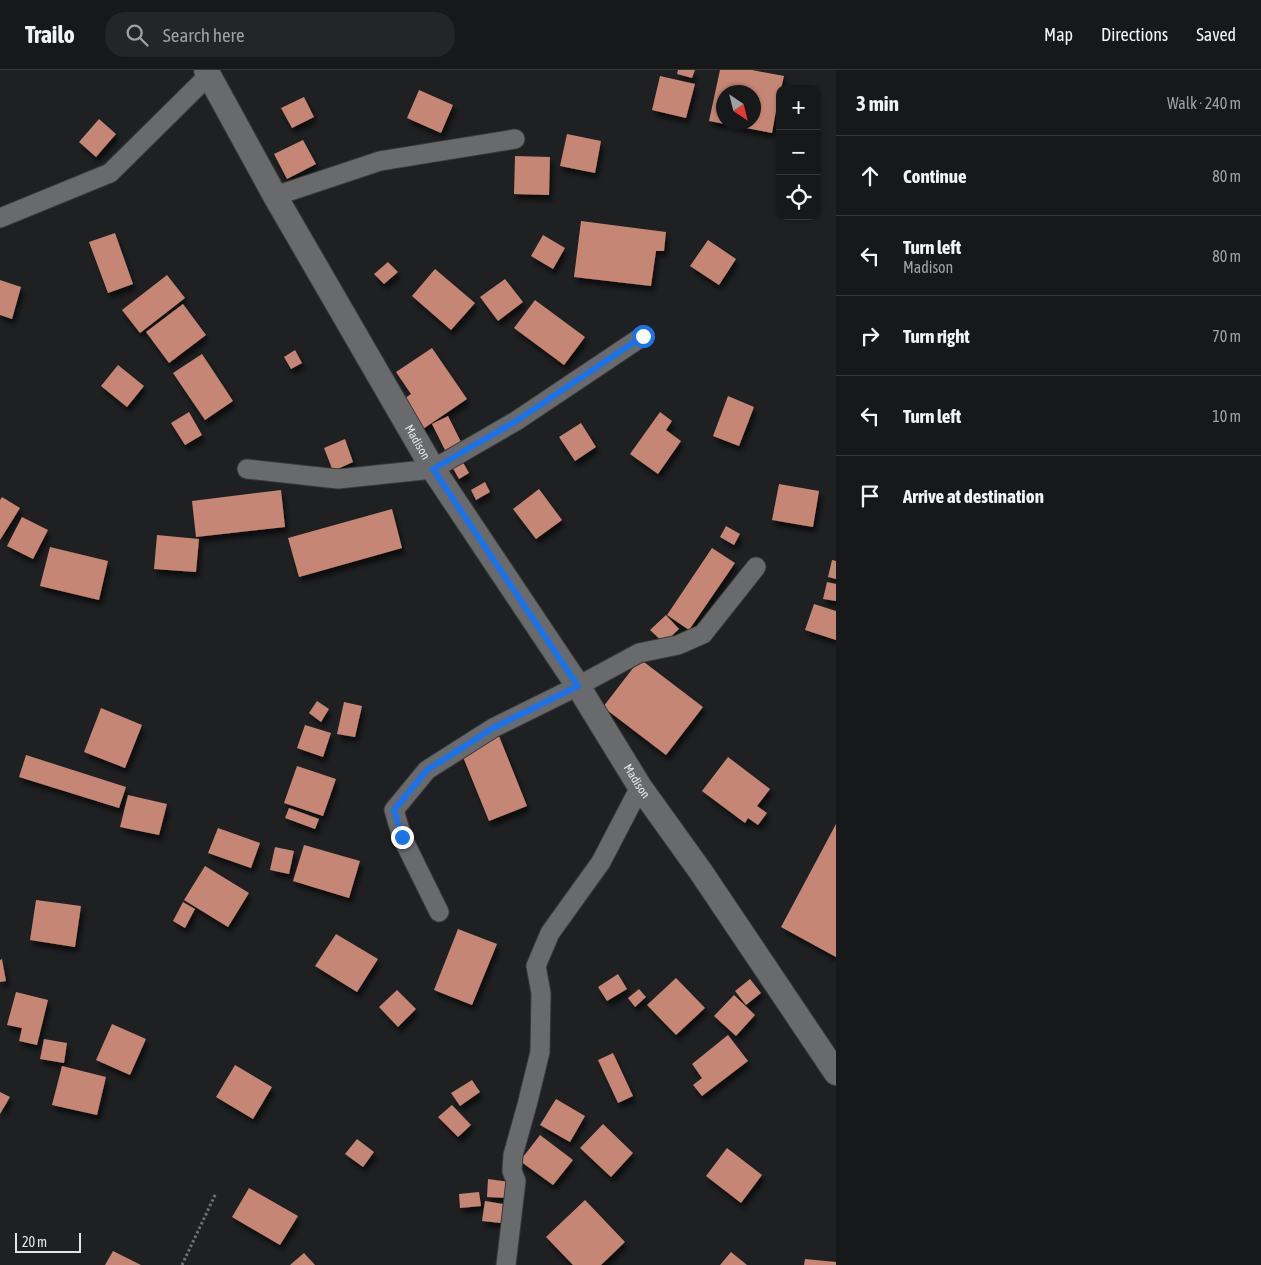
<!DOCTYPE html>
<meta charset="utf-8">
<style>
:root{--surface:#17181a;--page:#242527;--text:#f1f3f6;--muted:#9ea0a2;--line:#363739}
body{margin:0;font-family:"Asap Condensed",sans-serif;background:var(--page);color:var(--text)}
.controls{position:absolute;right:15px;top:15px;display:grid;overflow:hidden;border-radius:10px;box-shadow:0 1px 4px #0004}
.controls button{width:45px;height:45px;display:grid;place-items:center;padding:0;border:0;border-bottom:1px solid var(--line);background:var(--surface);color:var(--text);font:25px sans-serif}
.compass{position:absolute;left:716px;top:15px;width:45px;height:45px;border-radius:50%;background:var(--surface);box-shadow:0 1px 4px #0004;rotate:145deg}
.scale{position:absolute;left:15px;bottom:12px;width:66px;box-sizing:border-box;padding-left:5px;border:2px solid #e5e6e7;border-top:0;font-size:14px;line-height:18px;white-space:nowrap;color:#e5e6e7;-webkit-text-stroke:4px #1f2022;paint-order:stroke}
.stop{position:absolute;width:15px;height:15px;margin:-11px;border:4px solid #1a73e8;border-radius:50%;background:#fff}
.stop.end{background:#1a73e8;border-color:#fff;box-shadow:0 1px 5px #0008}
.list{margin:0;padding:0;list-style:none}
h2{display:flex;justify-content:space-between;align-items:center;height:65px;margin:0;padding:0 20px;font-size:21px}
h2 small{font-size:16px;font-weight:400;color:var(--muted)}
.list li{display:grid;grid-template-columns:32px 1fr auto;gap:15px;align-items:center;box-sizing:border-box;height:80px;padding:0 20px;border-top:1px solid var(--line)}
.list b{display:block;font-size:19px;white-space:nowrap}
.list p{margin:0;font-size:16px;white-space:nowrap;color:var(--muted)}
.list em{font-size:16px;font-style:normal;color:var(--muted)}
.icon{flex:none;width:28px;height:28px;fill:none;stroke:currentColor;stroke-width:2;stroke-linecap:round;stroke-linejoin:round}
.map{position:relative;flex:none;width:836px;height:1195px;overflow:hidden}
header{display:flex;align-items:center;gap:30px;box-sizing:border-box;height:70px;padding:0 25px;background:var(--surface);border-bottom:1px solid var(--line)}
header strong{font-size:24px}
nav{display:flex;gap:28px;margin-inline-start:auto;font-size:18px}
.search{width:350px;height:45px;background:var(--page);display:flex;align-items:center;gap:12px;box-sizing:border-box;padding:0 18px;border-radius:20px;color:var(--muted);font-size:19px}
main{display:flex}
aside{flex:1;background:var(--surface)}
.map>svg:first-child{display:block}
</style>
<header>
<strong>Trailo</strong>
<div class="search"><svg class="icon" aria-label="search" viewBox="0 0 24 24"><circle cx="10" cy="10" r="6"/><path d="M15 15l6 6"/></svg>Search here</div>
<nav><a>Map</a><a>Directions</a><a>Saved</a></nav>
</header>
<main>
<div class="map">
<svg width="836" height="1195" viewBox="0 0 836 1195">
<defs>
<filter id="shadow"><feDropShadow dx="3" dy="5.5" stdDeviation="2.5" flood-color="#0009"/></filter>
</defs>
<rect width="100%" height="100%" fill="#1f2022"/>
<path fill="#c58675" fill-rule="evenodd" filter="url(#shadow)" d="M678,0H695L692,8L677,4Z
M720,0H752L784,6L781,19H780L772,63L709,51ZM724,22H754V52H724Z
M660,6L695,14L686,48L652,40Z
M419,20L453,35L441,63L407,48Z
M304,27L314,47L292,58L281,38Z
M99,49L116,64L96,87L79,72Z
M567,64L601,71L595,103L560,96Z
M303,70L316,94L287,109L274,84Z
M515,86L550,87L549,125L514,124Z
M581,151L666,162L664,181H656L651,216L574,207Z
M115,163L133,214L108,223L89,172Z
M543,165L565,178L553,199L531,186Z
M708,170L736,189L719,215L690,196Z
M388,192L398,202L384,214L374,204Z
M435,199L475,233L451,260L412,226Z
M167,205L185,228L140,263L122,240Z
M505,209L523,232L498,251L480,227Z
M0,210L21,217L12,249L0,245Z
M535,230L585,267L564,295L514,258Z
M183,234L206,265L169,293L146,262Z
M432,278L467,329L420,361L401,331L411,324L396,302Z
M295,280L302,293L291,299L284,287Z
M202,284L233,331L205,350L173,303Z
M118,295L144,316L127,337L101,316Z
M728,326L754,337L739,376L713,366Z
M189,342L202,365L185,375L171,353Z
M660,342L672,351L666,360L681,371L658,404L630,384Z
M448,346L461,372L445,380L432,354Z
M581,353L596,377L575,391L559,367Z
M345,369L353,392L333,401L324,378Z
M460,387L469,403L459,409L450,393Z
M485,412L490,422L476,430L471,420Z
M779,414L819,421L813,457L772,450Z
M539,419L562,450L536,469L513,439Z
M281,420L285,457L196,467L192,431Z
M2,427L20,438L0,470V430Z
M392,439L402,478L299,507L288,468Z
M22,447L48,460L33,489L7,476Z
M726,456L740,464L734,475L720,467Z
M157,465L199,469L196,502L154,499Z
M50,477L108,491L99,530L40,516Z
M712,478L735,493L689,560L667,545Z
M832,490L836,491V509L828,507Z
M827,512L836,514V531L823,529Z
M814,534L836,541V570L805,560Z
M666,545L679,559L664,573L650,560Z
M640,589L703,637L666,685L603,637Z
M317,631L329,639L321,652L309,643Z
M344,632L362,636L355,667L337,664Z
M101,638L142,655L125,698L84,682Z
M305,655L331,663L323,687L297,678Z
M499,666L527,736L489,751L461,682Z
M26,685L126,717L119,738L19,707Z
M728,687L770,719L757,736L767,743L758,755L748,748L745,753L702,721Z
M297,696L336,709L323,746L284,733Z
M128,725L167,734L159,765L120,757Z
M289,738L319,749L315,759L285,748Z
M836,754V887L781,857Z
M218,758L260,773L251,798L208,783Z
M304,775L360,791L349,828L293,811Z
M275,777L294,781L289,804L270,800Z
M205,796L249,823L228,857L184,830Z
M36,830L81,836L75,877L30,870Z
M183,832L195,839L185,858L173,851Z
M458,859L497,874L472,935L434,920Z
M336,864L378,889L357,922L315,896Z
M2,889L6,911L0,912V890Z
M618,904L627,919L607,931L598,917Z
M676,908L705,938L676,965L647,935Z
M750,909L761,923L746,935L735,921Z
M639,919L646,927L635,937L628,928Z
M397,920L416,939L398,957L379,937Z
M16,922L48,930L37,975L19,971L22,958L7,955Z
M734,925L755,945L736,966L714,946Z
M112,954L146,969L130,1005L96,990Z
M728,965L748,991L702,1026L693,1015L702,1008L692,994Z
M44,969L67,973L64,993L40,989Z
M613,983L633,1026L618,1033L598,990Z
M235,995L272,1017L253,1049L216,1027Z
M62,996L106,1007L97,1045L52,1035Z
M472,1010L480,1022L460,1036L451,1023Z
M0,1022L10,1027L0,1044Z
M556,1029L585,1046L570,1072L540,1055Z
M452,1035L471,1055L458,1067L438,1047Z
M603,1054L633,1083L611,1107L580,1078Z
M540,1065L573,1090L553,1115L520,1091Z
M357,1069L374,1082L363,1097L345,1084Z
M727,1078L762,1105L741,1133L706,1106Z
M488,1109L510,1112L508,1128L487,1127Z
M249,1118L298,1146L280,1175L232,1147Z
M479,1122L481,1136L460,1138L459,1124Z
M585,1130L625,1172L601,1195H573L546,1167Z
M485,1131L503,1134L501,1153L482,1151Z
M113,1181L141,1195H105Z
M731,1182L747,1195H720Z
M304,1183L315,1195H290Z
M805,1189L836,1192V1195H804Z"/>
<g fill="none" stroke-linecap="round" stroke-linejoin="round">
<g stroke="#393a3b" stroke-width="21">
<path id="minor" d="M275,126L380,91L515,69
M0,148L110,103L209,5
M247,399L338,409L433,399L516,351L643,266
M439,842L402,767L394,740L427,700L493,658L578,616L639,583L678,575L703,564L756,497
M506,1195L516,1111L512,1101L513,1085L527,1035L540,982L541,923L536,896L550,863L601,792L640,717"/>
</g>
<g stroke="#393a3b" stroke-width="26">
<g id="tertiary">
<path id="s1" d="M206,0L275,126L433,399L578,616L640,717L701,802L836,1003"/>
</g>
</g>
<path stroke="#707173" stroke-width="3" stroke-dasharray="2.5 2.5" stroke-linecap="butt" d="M182,1195L216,1123"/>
<use href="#minor" stroke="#686a6c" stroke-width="19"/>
<use href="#tertiary" stroke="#686a6c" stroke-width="24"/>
</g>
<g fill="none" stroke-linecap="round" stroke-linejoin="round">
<path stroke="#1a73e8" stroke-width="6" d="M402,767L394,740L427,700L493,658L578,616L433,399L516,351L643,266"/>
</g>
<g text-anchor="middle" stroke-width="5" stroke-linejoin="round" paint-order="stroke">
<g font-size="12" fill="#e5e6e7" stroke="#1f2022">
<text dy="4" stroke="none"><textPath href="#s1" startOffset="428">Madison</textPath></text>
<text dy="4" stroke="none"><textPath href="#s1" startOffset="832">Madison</textPath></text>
</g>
</g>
</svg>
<div class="controls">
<button>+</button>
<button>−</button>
<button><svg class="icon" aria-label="locate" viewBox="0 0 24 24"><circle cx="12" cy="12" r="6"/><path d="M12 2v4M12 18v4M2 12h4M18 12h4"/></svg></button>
</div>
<svg class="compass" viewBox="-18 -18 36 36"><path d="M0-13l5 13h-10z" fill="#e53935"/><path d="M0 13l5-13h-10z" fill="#9ea0a2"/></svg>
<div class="scale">20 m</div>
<div class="stop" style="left:643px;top:266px"></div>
<div class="stop end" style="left:402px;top:767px"></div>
</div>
<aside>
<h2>3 min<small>Walk · 240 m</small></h2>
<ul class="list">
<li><svg class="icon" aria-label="ahead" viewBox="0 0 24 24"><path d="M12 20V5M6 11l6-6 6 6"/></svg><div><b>Continue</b></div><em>80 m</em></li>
<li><svg class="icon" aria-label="left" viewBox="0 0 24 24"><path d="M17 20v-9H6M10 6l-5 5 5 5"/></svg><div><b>Turn left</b><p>Madison</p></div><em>80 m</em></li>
<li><svg class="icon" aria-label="right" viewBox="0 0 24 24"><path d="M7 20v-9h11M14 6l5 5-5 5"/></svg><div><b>Turn right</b></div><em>70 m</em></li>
<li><svg class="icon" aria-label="left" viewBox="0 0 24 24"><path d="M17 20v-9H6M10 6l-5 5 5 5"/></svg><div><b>Turn left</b></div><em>10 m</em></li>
<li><svg class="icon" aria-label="arrive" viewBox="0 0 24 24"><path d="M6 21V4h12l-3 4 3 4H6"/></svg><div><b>Arrive at destination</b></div></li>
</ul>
</aside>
</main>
